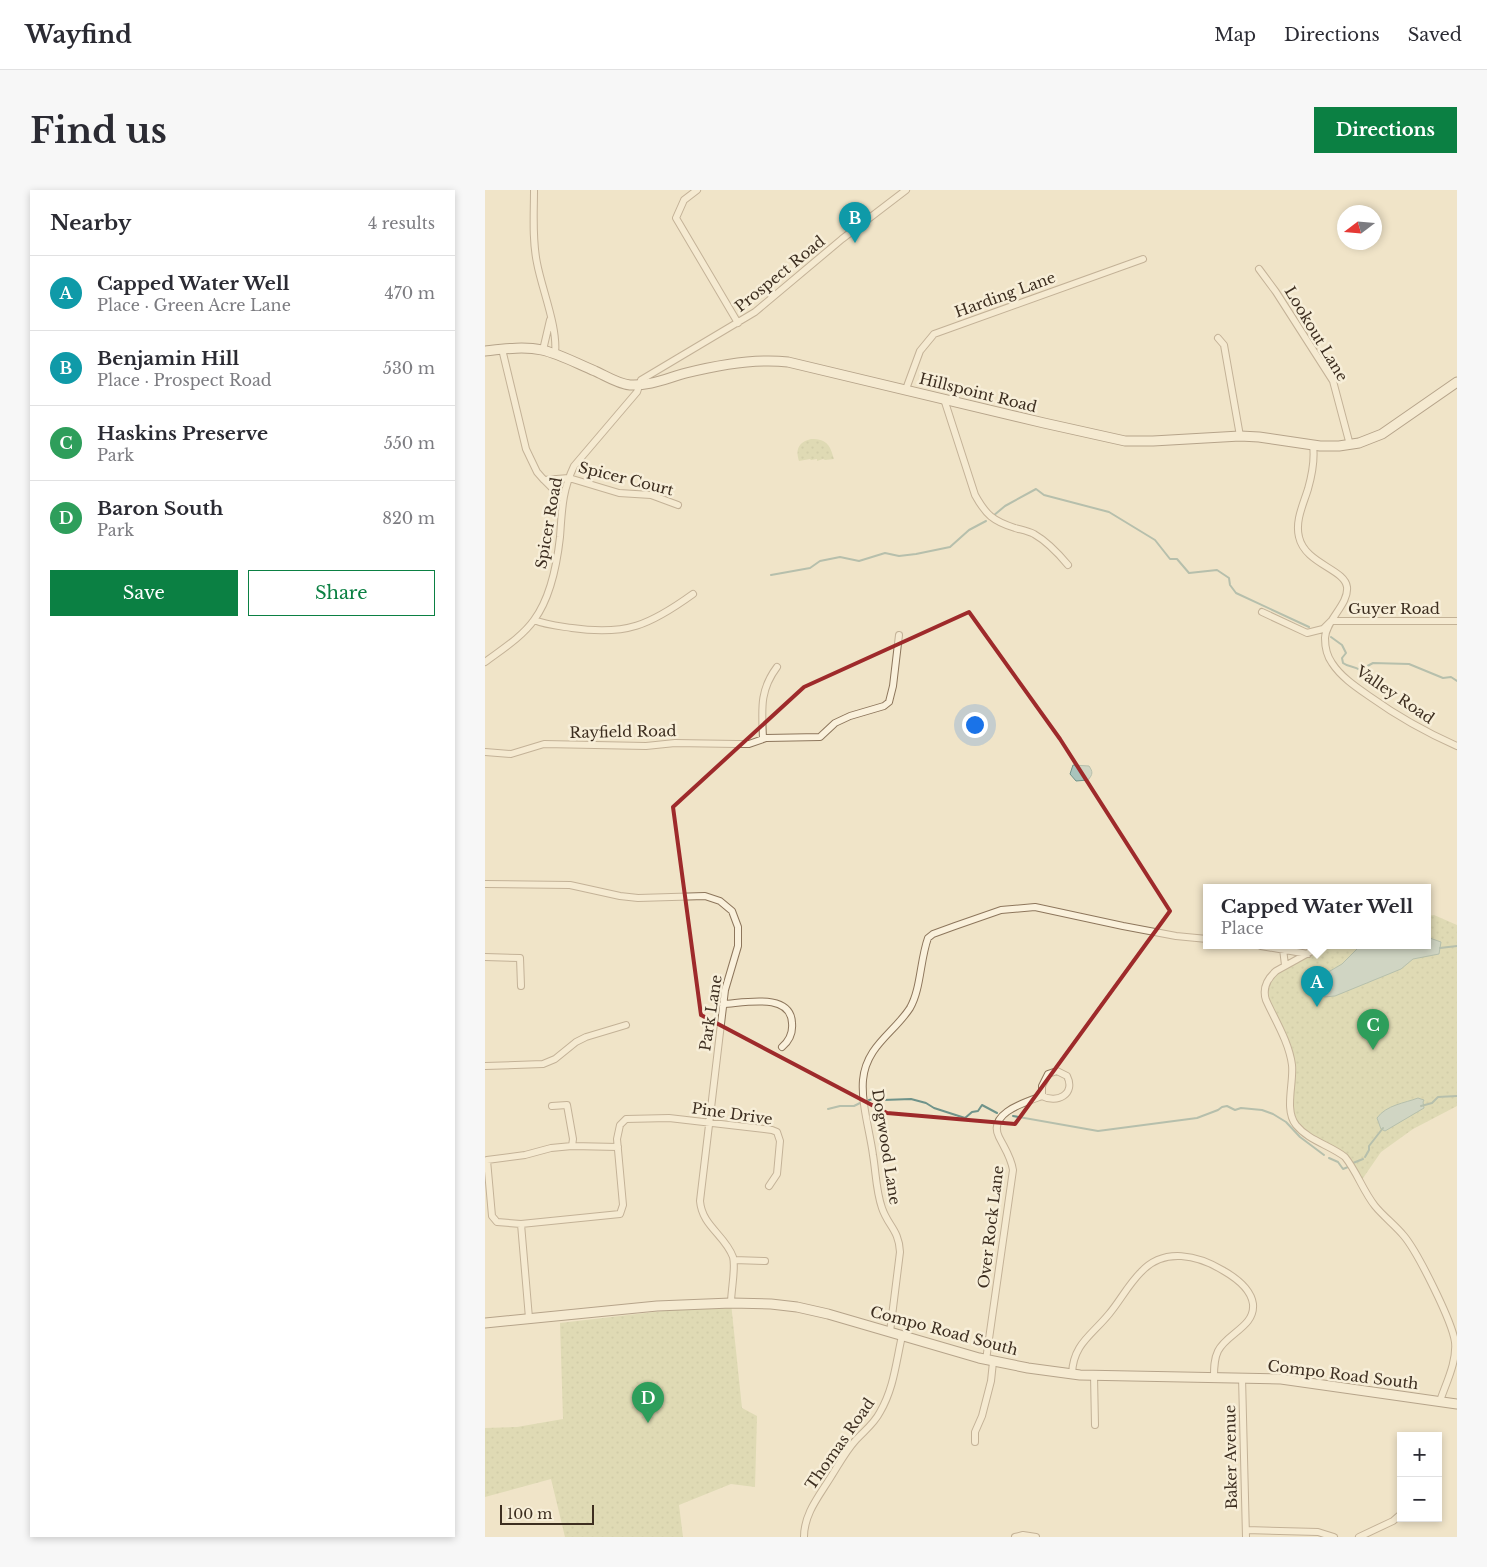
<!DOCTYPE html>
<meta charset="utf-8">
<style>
:root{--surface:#fff;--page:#f7f7f7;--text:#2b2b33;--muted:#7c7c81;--line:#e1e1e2;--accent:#0b8043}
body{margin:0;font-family:"Libre Baskerville",serif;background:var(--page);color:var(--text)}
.controls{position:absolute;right:15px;bottom:15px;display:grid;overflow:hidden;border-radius:0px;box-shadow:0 2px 8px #0003}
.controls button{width:45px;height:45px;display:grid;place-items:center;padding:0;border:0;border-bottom:1px solid var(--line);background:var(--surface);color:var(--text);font:25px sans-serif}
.compass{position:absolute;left:852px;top:15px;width:45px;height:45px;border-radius:50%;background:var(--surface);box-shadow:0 2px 8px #0003;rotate:254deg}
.scale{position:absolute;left:15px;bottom:12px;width:94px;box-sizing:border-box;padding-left:5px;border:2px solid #3d2e20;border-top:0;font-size:14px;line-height:18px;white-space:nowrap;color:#3d2e20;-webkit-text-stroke:4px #f7eed8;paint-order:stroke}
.you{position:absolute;left:489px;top:534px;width:18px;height:18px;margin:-12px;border:4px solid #fff;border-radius:50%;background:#1a73e8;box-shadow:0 0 0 8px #1a73e833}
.badge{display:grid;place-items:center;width:32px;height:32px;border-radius:50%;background:var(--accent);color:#fff;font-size:16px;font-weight:700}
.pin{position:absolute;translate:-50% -41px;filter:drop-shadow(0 1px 2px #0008)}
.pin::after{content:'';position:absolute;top:26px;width:18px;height:15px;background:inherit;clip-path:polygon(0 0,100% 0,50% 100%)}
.popup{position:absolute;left:718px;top:694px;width:228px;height:65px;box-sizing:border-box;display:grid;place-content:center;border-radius:0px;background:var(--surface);filter:drop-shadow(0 1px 4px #0005);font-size:16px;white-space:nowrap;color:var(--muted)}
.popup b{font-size:19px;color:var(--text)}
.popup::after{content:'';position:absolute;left:50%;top:100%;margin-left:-10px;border:10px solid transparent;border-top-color:var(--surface)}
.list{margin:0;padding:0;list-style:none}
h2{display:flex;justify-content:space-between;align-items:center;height:65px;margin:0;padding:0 20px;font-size:21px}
h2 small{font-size:16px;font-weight:400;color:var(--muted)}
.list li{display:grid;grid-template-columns:32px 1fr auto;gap:15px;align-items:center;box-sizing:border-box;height:75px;padding:0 20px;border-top:1px solid var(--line)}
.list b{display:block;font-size:19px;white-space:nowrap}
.list p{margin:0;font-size:16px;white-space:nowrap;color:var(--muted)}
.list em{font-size:16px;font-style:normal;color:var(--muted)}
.actions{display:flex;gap:10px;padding:15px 20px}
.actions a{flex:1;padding:11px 0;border:1px solid var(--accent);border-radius:0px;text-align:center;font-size:18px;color:var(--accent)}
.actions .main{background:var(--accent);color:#fff}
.map{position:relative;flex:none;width:972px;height:1347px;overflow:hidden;border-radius:0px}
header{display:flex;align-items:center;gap:30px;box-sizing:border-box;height:70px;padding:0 25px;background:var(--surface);border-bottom:1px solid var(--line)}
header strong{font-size:24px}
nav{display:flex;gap:28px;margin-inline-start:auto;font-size:18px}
.intro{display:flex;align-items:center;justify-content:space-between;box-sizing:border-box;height:120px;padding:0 30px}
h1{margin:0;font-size:35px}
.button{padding:12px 22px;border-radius:0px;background:var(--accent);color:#fff;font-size:18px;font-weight:700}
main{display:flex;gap:30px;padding:0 30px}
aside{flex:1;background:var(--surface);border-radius:0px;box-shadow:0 2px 8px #0003}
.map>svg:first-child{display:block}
</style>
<header>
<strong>Wayfind</strong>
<nav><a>Map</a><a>Directions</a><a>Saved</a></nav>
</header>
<div class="intro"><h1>Find us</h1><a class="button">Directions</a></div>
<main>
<aside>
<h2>Nearby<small>4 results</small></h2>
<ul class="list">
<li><span class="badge" style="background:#0f9aa8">A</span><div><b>Capped Water Well</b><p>Place · Green Acre Lane</p></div><em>470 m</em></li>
<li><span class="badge" style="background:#0f9aa8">B</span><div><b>Benjamin Hill</b><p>Place · Prospect Road</p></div><em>530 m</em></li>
<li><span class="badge" style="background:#2e9e5b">C</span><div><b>Haskins Preserve</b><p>Park</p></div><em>550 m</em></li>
<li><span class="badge" style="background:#2e9e5b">D</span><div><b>Baron South</b><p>Park</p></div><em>820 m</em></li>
</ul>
<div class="actions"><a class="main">Save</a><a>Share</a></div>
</aside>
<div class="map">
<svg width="972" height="1347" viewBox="0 0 972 1347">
<defs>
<pattern id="park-dots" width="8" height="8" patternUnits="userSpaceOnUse" patternTransform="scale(1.25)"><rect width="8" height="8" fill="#c9cf9b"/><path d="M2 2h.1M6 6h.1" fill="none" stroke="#aeb285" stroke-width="1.8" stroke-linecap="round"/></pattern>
</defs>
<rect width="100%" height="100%" fill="#f0e4c8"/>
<path fill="url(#park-dots)" d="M326,249C343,249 345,256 349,269L340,270L338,269L332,271V269L326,270L325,269L314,271C310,259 314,252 326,249Z
M949,725L972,735V916L928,939L896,962L876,991L854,962L828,949L807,929L806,869L781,810L780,797L786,785L836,756H942V726Z
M246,1113L257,1218L272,1226L270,1297L246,1294L194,1315L198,1347H80L66,1289L0,1307V1238L32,1237L78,1229L75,1133Z"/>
<path fill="#a9c4bc" stroke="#6f938a" d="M588,575L604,576C608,582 608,584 603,590L591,591L585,584Z
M942,747L956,752L954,764L928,769L916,779L850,806L839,807L834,798L833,788L857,774L874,757L942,756Z
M933,908L939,910L938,912L939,918L900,941L896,939L892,928C901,915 920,913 933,908Z"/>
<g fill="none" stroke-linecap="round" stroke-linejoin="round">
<path stroke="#6f938a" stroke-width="2" d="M508,326L520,316L551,299L559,305L624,322L670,350L685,369H692L704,383L732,380L744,388L745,395L751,403L824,437
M286,385L325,378L335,371L355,367L374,371L400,363L414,366L431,364L465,357L484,340L501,331
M846,447L857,455L861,463L857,468L858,473C863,477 869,476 875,480L888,473L924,474L958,488L966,487L972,491
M955,758L972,756
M384,910L393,908L398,910L426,909L441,913L449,918L480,928L487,922L493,921L497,915L512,923
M936,916L947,913L953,907L972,906
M343,919L355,916H369L377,912
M528,926L613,941L712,928L733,920L737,917L742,916L750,920L756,918L777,920L788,924L801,932L815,947L839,965
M880,967L884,960V956L898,938
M844,968L853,972L858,979L863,977
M868,973L878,969"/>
<g stroke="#8d765c" stroke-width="8">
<path id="street" d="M49,0C49,24 47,49 52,73C57,100 73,137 70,164
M212,0L199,10L191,28L253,133
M774,79L791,102L848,191L865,255
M733,148L739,155L755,246
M17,159L41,259L52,282L59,290L84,288L134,303L166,305L193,315
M58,160L65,130
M421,199L435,161L449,144L658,69
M459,209L490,305C501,325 508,331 530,338C537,340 543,341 549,344C563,352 573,363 583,375
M828,255C830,270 827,285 823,299C818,315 810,331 814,347C820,374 860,379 862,397C864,414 841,430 840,448C840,457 842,466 847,473C856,487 871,497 884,506C912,526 940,542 972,556
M59,290L78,309
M777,422L822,443L838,439L846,431H972
M49,430C61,435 74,436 87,438C141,446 165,435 208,404
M0,472C16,460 37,447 49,430C66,407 72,374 75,347C77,320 77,301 89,276L152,202L156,190L270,122L357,49L421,0
M278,549C277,520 274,501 292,477
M0,562L26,564L59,554L161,556L190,553L252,554H264L281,548L335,547L350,533L365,526L399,516L404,512L408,496L414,445
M0,694L85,695L135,706L153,708L220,706L235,711L247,721L253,737V756L240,800L215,1011C217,1036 240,1045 248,1067C251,1078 246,1100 246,1113
M776,756L823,764
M836,756L791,781C782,789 777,798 781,810C790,830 804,852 807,875C809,893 799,920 811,935C824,951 845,955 860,967C872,982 878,1001 890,1016C899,1027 910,1035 919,1046C933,1063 967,1131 970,1152C972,1172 961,1193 955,1211
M798,759L800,775
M0,767L35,768L36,796
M238,814C259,813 306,802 307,833C308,843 304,851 297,857
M0,876L58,874L70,869L91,852L101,847L141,835
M67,916L82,915L88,949L87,956
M36,1034L135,1024L138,1015L132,949L135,935L141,929L184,928L287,940L292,942L295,951L292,984L284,996
M249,1070L280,1071
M44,1128L36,1034L12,1032L7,1026L2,970L40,965L66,958L87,956L133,957
M405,1142L415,1062C414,1040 403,1036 397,1018C391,1001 391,983 388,965C385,942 376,913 378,890C381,856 409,843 425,818C436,799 435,770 443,748L448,744L470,736L516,720L550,717L638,736L691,746L722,749
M501,1170L528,980C526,967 520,959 514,947C502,923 541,912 557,906V896L563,884L572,881L582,886C591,904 572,914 557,906
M587,1184C588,1154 607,1145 624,1124C635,1111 643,1095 656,1082C679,1057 713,1065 739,1081C751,1088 766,1099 768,1114C770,1137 742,1143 733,1161C729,1169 729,1178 729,1187
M609,1185L610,1235
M757,1187L761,1347
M490,1252V1242L497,1226L506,1191L508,1172
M761,1340L833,1342L849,1347
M319,1347C319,1323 335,1305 347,1285C354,1274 361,1261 370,1251C379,1241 389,1234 395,1222C409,1198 411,1172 417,1146
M530,1347L538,1345L551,1347
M874,1347L908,1331L916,1324"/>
</g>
<g stroke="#6f573f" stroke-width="11">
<path id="secondary" d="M0,161C18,159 39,156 57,160C75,164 93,174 110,181C121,186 133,194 145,195C165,196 182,188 201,183C233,175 270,168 303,172L559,233L640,251H668L755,246L774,247L835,256H854L874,253L897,244L972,192
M0,1133L172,1116L246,1113L286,1114L312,1117L343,1124L494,1168L543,1178L595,1185L796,1189L972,1214"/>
</g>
<use href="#street" stroke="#faf1dc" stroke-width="6"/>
<use href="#secondary" stroke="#faf1dc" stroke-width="9"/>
</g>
<path d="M0 0H972V1347H0ZM484,422L575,549L685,721L530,934L402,923L216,825L188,617L319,497Z" fill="#f0e4c8" fill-opacity=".55" fill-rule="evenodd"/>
<path fill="none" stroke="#9e2a2b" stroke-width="4" stroke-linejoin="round" d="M484,422L575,549L685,721L530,934L402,923L216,825L188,617L319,497Z"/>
<g text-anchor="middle" stroke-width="5" stroke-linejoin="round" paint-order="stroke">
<g font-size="15" fill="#3d2e20" stroke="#f7eed8">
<text transform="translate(295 84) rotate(-39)" y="5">Prospect Road</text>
<text transform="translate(520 105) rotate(-20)" y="5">Harding Lane</text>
<text transform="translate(831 144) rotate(59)" y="5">Lookout Lane</text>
<text transform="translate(493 203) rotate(14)" y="5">Hillspoint Road</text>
<text transform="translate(141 289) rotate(14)" y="5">Spicer Court</text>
<text transform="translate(64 333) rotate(-80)" y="5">Spicer Road</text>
<text x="909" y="424">Guyer Road</text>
<text transform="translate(910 505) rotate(34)" y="5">Valley Road</text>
<text transform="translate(138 542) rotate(-1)" y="5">Rayfield Road</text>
<text transform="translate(226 823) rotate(-81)" y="5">Park Lane</text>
<text transform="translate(247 924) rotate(8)" y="5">Pine Drive</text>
<text transform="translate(401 957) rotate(81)" y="5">Dogwood Lane</text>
<text transform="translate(506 1037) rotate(-83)" y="5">Over Rock Lane</text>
<text transform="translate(459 1141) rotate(15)" y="5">Compo Road South</text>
<text transform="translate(858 1185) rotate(7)" y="5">Compo Road South</text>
<text transform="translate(355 1254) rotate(-55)" y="5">Thomas Road</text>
<text transform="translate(746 1267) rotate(-91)" y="5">Baker Avenue</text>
</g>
</g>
</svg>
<div class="controls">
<button>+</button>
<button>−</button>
</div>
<svg class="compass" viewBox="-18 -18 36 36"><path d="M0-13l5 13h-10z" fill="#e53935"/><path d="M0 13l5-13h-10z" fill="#7c7c81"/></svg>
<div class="scale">100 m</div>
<div class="you"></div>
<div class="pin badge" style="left:832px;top:817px;background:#0f9aa8">A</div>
<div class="popup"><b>Capped Water Well</b>Place</div>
<div class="pin badge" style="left:370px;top:53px;background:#0f9aa8">B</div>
<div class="pin badge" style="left:888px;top:860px;background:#2e9e5b">C</div>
<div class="pin badge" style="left:163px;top:1233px;background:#2e9e5b">D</div>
</div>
</main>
